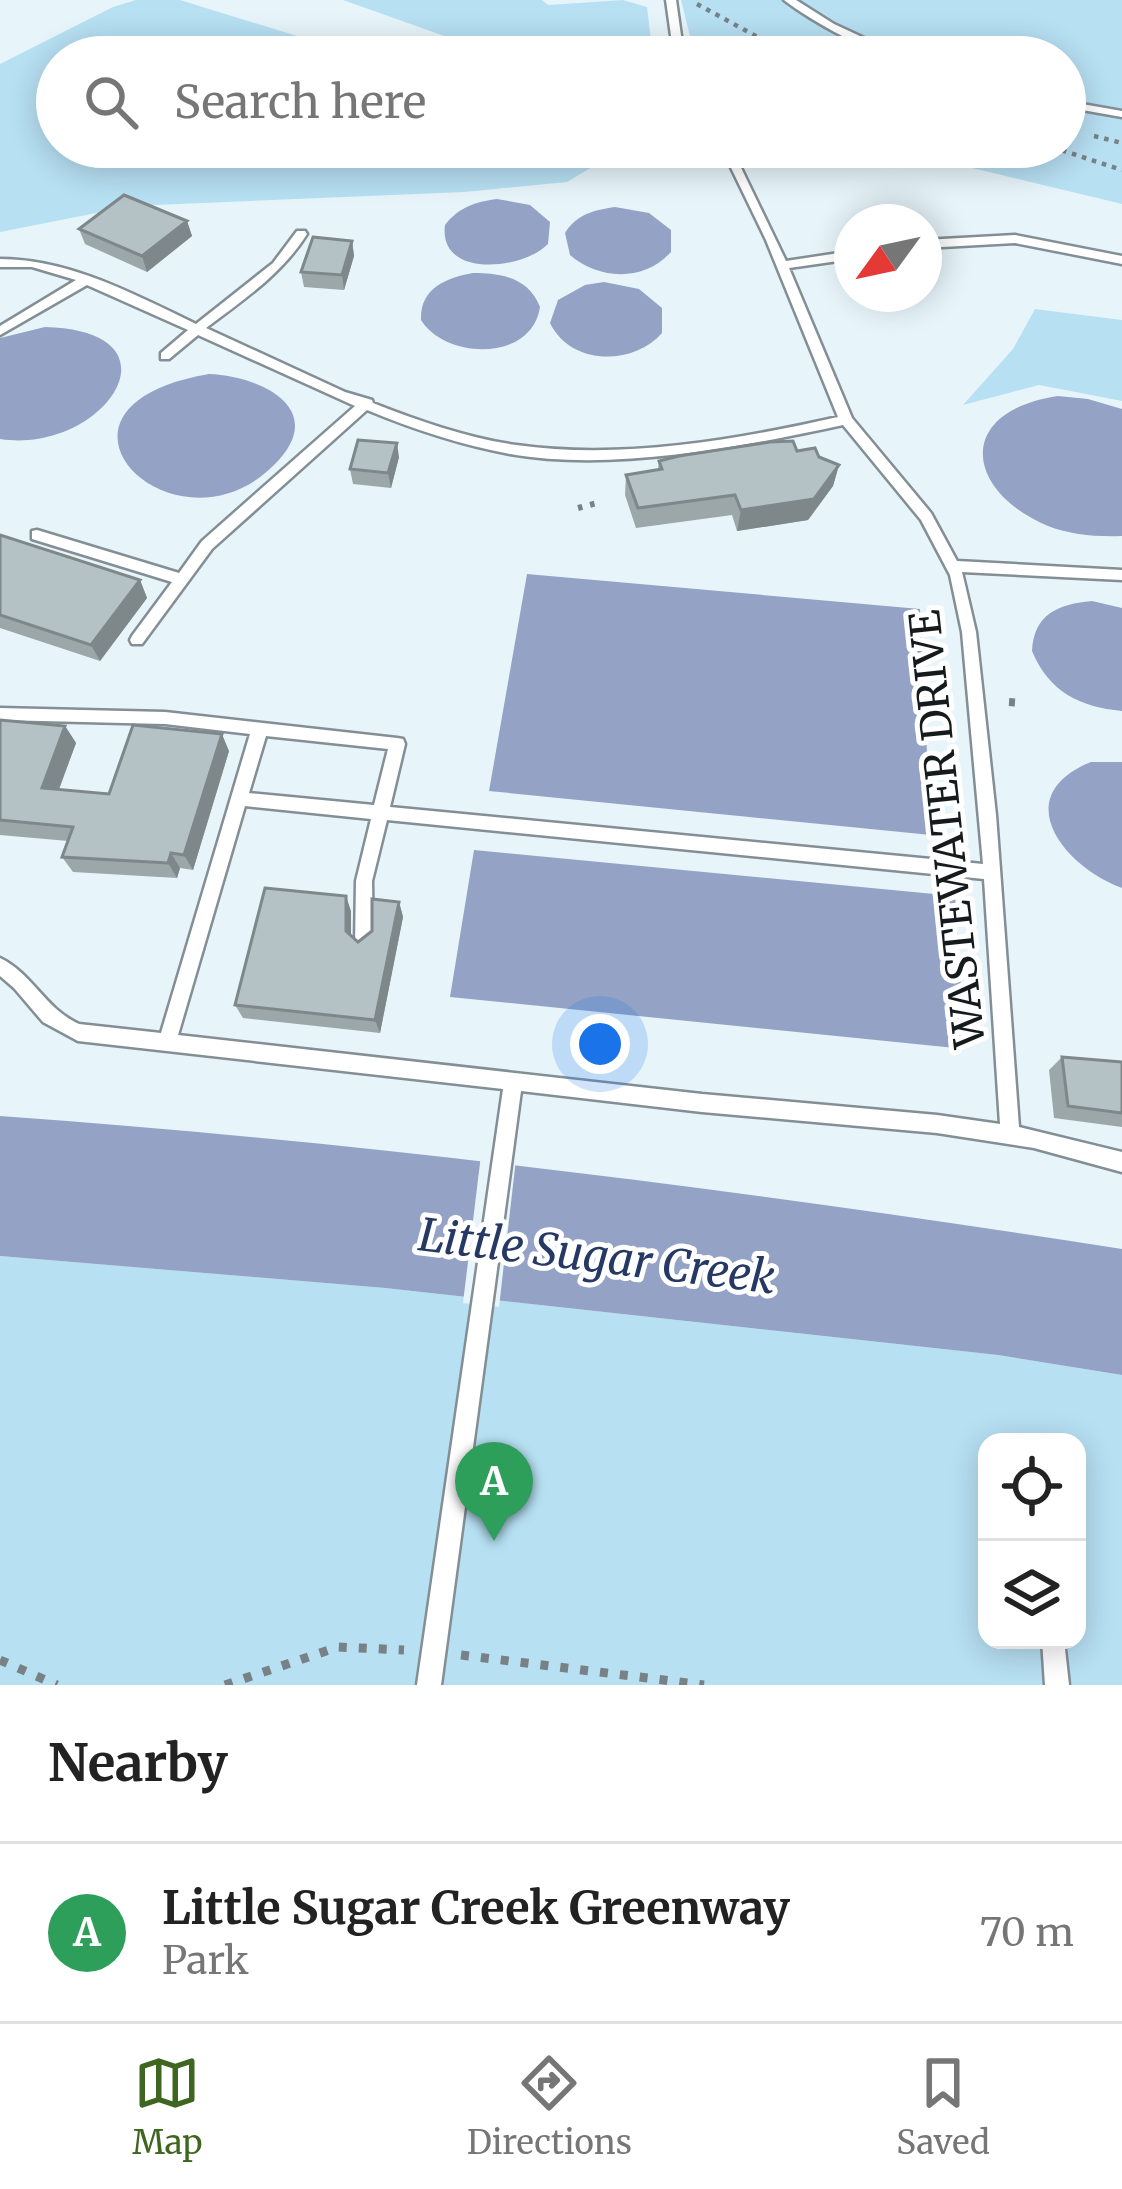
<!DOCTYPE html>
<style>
:root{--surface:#fff;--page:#f2f2f2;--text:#222;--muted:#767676;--line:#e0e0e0;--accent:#3f6620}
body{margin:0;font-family:Merriweather,serif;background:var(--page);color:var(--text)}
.controls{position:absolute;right:36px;bottom:36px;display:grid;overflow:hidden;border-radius:24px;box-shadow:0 6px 30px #0003}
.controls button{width:108px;height:108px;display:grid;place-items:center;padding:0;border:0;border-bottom:3px solid var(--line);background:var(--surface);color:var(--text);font:60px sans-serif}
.compass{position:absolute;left:834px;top:204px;width:108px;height:108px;border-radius:50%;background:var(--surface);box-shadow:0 6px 30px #0003;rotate:237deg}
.you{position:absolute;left:600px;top:1044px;width:42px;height:42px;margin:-30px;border:9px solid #fff;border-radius:50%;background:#1a73e8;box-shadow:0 0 0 18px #1a73e833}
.badge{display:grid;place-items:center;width:78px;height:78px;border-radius:50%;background:var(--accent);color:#fff;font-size:39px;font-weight:700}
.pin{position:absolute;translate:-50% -99px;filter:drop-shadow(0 3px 6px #0008)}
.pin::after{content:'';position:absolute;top:63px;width:42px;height:36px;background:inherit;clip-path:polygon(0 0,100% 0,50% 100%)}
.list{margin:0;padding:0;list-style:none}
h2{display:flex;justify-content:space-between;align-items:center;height:156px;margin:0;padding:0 48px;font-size:51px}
h2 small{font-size:39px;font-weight:400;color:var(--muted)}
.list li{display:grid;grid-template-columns:78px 1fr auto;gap:36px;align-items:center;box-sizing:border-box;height:180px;padding:0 48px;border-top:3px solid var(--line)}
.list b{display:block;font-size:45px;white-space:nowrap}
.list p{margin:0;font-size:39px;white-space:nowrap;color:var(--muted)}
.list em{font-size:39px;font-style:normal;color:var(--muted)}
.icon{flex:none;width:66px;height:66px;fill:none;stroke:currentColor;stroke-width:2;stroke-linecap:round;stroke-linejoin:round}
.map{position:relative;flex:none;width:1122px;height:1685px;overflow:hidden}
.search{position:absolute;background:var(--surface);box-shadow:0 6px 30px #0003;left:36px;right:36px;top:36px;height:132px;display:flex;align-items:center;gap:30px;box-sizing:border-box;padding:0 42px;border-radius:66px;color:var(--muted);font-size:45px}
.sheet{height:336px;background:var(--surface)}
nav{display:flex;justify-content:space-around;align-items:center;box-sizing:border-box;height:168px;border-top:3px solid var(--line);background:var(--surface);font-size:33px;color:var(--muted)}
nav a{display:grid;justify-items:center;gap:6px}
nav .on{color:var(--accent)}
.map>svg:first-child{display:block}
</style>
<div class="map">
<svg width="1122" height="1685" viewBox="0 0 1122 1685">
<rect width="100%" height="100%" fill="#e7f5fb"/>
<path fill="#b7e0f3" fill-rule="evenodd" d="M136,0H180L365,57H57V147H599L602,161L567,182L465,192L132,206L0,232V64L113,7Z
M343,0H542L548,5L623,0L647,7L653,57H503Z
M681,0H1122V204L885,147H1065V57H695Z
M1035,309L1122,320V401L1039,385L963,405L1013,349Z
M0,1256L385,1288L998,1355L1122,1375V1685H0ZM987,1442H1077V1640H987Z"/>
<path fill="#94a3c5" d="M497,199L530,205L550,222L548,244C523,270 438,279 445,225C459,207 475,202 497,199Z
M615,207L649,213L671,230V252C644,282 599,280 570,255L565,233C577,214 594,210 615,207Z
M473,273C502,273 529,278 540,307C532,362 446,360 421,320C420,288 446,278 473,273Z
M604,282L639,289L662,308V333C633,366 571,366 550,323L558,300L585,285Z
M45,327C189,331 103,455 0,439V338Z
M209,374C262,376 331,410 273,466C173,564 16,407 209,374Z
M1058,396L1088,399L1122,409V536C1097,537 1071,535 1048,526C963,490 956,411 1058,396Z
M527,574L920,609L931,835L489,791Z
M1092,601L1122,608V711C1080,707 1049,692 1032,651C1034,614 1058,604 1092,601Z
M1091,762H1122V888C1064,867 1007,796 1091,762Z
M474,850L955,896L965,1049L450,997Z
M0,1116C376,1143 749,1191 1122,1249V1375L998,1355L385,1288L0,1256Z"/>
<path fill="#e7f5fb" d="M481,1155L516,1159L499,1307L463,1303Z"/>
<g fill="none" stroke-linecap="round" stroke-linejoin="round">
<g stroke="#838f95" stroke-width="5">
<path id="service" d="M666,0H676L684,57H674Z
M784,0H796L834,24L905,57C873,57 810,20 784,0Z
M1065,101L1122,111V117L1065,107Z
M721,147H731L786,261L852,251V259L789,268L852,418L931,513L957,561L1122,570V580L962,572L976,632L996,815L1019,1127L1122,1152V1172L1034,1148L937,1133L702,1112L521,1091L441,1685H417L503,1089L78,1041L43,1022L14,988L0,976V958C33,974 44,1008 79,1024L161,1033L250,734L165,724L0,720V708L165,712L397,738L403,739L405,744L390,807L983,864L962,632L950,575L921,520L843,425C742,447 612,472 510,454C461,445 413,429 367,410L212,549L142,644H132L130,640L132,636L172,582L32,539V531L37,530L179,573L202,541L355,406L198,335L169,359H161V353L188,330L87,285L0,335V326L76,280L32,267H0V259C69,259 134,294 196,324L273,263L297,231H305L307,234C282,274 243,300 206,328L345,392L372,400L373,403C419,421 467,438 516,445C622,460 735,440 838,417L766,240ZM266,736L388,749L374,805L249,793ZM245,806L371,819L356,881L355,944L358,950L364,952L370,950L373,944L372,881L387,820L984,879L1000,1124L937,1115L702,1094L178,1035Z
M1015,235L1122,256V264L1015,243L924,248V240Z
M1042,1640H1064L1069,1685H1045Z"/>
</g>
<path stroke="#788185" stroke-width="4.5" stroke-dasharray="4.5 6" stroke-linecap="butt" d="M697,4L785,52
M782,57L801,49L833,57
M1094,136L1122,143
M1052,147L1122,170"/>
<path stroke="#788185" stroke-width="6" stroke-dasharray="4.5 8" stroke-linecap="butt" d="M578,508L601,502"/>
<path stroke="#788185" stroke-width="8" stroke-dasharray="6 9" stroke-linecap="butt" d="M1009,702L1024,703"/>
<path stroke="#788185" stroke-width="9" stroke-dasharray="8 12" stroke-linecap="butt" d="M461,1655L704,1685
M0,1660L57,1685
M225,1685L338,1647L404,1650"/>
<use href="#service" fill="#fff" fill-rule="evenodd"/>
</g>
<path fill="#9ba7a9" d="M187,221L192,236L147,272L85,244L79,229Z
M352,241L354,256L344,290L304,287L301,272Z
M797,451L819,457L839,465L833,486L808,520L737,531L732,515L636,528L625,495L626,475L658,469L659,461Z
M399,457L391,488L353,484L350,469Z
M0,535L140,580L147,598L100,661L0,628Z
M0,720L65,726L76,743L59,790L109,794L229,751L193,870L180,868L177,878L73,872L62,857L68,841L0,835Z
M399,902L403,917L380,1033L243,1018L235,1005L351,911V936L358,942L372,931Z
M1062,1057L1122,1062V1127L1054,1118L1049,1070Z"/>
<path fill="#7e888a" d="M187,221L192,236L147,272L142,256Z
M352,241L354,256L344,290L342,275Z
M397,443L399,457L391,488L388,473Z
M839,465L833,486L808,520L737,531L741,510Z
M140,580L147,598L100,661L91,645Z
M65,726L76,743L53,804L42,788Z
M222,734L229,751L193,870L184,855Z
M171,853L180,868L177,878L168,863Z
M346,896L351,911V946L346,931Z
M399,902L403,917L380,1033L375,1020Z"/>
<path fill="#b4c2c5" stroke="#7e888a" stroke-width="3" d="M124,195L187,221L142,256L79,229Z
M313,237L352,241L342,275L301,272Z
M358,440L397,443L388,473L350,469Z
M793,441L797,451L815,448L819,457L839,465L814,499L741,510L735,495L638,508L626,475L662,469L659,461L679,456L770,442Z
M0,535L140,580L91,645L0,615Z
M0,720L65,726L42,788L109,794L133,725L222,734L184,855L171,853L168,863L62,857L73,827L0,820Z
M265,888L346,896V931L358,942L372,931V899L399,902L375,1020L235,1005Z
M1062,1057L1122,1062V1113L1068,1106Z"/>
<g text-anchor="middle" stroke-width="10" stroke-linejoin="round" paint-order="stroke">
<g font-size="42" fill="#151a1c" stroke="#fff">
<text transform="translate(947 829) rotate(-96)" y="15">WASTEWATER DRIVE</text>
</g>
<g font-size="45" font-style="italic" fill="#263965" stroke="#fff">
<text transform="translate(597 1256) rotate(7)" y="16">Little Sugar Creek</text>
</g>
</g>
</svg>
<div class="controls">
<button><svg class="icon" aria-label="locate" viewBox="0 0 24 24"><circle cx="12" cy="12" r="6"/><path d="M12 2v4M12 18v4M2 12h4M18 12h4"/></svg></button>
<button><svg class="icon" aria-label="layers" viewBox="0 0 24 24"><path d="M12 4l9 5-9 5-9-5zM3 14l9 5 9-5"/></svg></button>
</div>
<svg class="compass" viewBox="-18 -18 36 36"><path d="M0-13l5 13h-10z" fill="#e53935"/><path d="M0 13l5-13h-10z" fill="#767676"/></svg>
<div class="you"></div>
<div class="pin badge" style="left:494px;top:1541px;background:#2e9e5b">A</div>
<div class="search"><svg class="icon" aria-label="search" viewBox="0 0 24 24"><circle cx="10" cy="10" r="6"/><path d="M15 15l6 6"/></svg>Search here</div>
</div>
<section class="sheet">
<h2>Nearby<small></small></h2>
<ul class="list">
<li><span class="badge" style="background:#2e9e5b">A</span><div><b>Little Sugar Creek Greenway</b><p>Park</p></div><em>70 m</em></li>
</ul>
</section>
<nav>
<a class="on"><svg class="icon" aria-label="map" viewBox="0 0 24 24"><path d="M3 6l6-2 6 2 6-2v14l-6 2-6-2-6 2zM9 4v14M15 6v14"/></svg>Map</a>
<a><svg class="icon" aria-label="directions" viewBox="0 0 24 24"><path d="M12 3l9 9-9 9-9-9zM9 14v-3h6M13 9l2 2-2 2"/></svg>Directions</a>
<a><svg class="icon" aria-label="saved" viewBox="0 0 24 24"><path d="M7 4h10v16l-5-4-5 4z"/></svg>Saved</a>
</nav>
